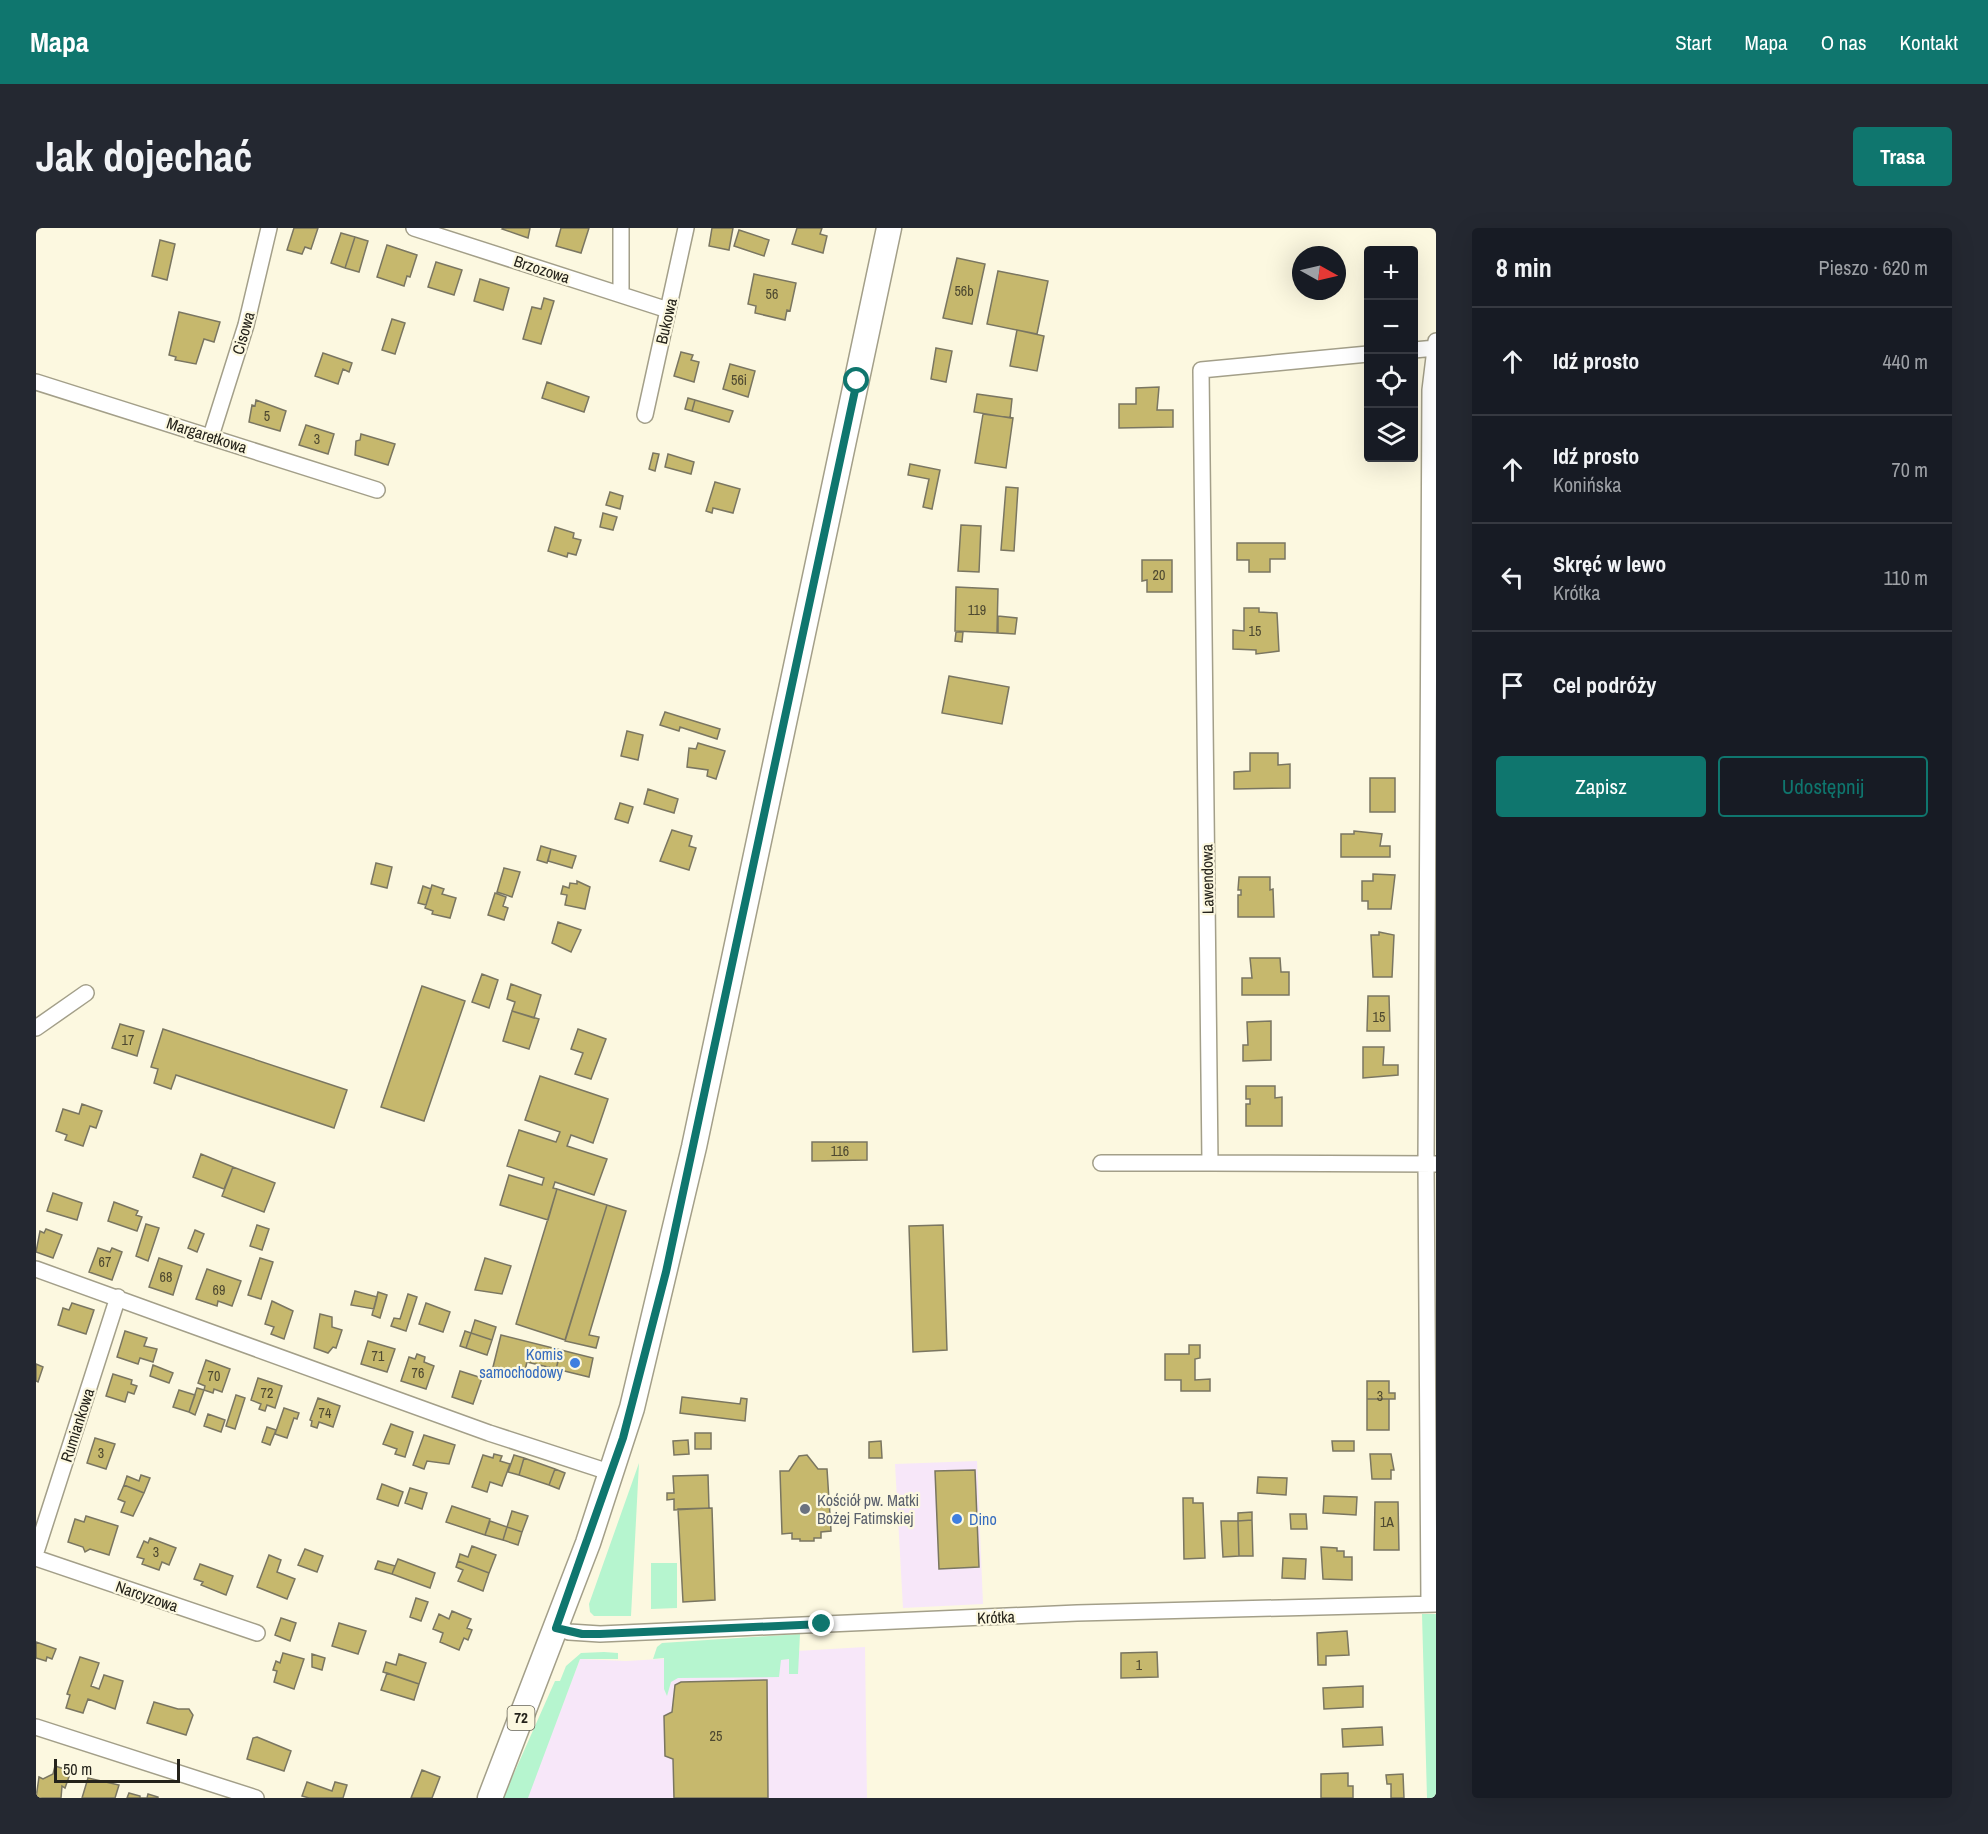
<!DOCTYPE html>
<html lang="pl">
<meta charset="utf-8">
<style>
:root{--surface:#171b24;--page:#242831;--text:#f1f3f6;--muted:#9ea1a6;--line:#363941;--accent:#0f766e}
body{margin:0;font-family:"Archivo Narrow",sans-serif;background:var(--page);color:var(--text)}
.controls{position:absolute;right:18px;top:18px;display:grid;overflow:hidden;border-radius:6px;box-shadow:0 6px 24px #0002}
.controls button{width:54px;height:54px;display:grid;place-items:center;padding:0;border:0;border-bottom:2px solid var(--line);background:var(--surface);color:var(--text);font:30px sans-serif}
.compass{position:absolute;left:1256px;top:18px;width:54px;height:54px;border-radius:50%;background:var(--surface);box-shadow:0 6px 24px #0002;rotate:98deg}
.scale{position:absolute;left:18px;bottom:15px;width:126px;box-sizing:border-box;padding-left:6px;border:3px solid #25231b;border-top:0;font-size:16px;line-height:21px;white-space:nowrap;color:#25231b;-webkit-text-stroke:4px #fcf8e0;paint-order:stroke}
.stop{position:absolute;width:18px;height:18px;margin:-14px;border:4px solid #0f766e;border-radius:50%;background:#fff}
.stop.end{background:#0f766e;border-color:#fff;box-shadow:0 2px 6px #0008}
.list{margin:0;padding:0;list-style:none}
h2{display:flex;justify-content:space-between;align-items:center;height:78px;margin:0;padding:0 24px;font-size:26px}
h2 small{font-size:20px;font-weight:400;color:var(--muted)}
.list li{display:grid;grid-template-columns:39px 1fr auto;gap:18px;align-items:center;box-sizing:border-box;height:108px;padding:0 24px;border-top:2px solid var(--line)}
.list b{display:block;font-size:22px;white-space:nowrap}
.list p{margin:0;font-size:20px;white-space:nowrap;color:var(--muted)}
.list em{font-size:20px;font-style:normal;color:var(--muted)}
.actions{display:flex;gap:12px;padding:18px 24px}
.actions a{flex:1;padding:14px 0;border:2px solid var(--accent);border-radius:6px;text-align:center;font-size:21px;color:var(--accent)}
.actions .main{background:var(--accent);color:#fff}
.icon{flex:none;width:33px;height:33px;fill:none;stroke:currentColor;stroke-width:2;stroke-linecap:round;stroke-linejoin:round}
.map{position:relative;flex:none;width:1400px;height:1570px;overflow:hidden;border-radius:6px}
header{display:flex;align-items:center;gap:36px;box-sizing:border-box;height:84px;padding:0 30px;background:var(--accent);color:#fff}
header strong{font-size:28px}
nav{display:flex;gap:33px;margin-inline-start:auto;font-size:21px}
.intro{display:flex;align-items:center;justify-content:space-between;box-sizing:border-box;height:144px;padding:0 36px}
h1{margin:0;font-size:42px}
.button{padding:15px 27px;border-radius:6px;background:var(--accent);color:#fff;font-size:21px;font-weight:700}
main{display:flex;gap:36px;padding:0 36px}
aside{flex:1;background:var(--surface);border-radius:6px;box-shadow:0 6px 24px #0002}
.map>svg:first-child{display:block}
</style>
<header>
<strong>Mapa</strong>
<nav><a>Start</a><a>Mapa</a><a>O nas</a><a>Kontakt</a></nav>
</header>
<div class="intro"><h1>Jak dojechać</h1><a class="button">Trasa</a></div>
<main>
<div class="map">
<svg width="1400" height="1570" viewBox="0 0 1400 1570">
<rect width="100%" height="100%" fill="#fcf8e0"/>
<path fill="#f7e7f9" d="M941,1233L947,1376L867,1380L859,1236Z
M829,1419L831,1570H491L544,1431L590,1433Z"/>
<path fill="#b6f5cf" d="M603,1235L595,1388H558L554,1384L553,1376Z
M615,1335H641V1380L615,1381Z
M1386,1386H1400V1570H1391Z
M764,1406L762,1446H753V1431L745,1432L743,1449L642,1450L635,1454L631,1468L628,1461V1430L617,1431L621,1419L626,1415Z
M568,1424L582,1425V1431H544L492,1570H467L519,1453H524L530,1438L545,1425Z"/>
<path fill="#c6b86d" stroke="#7a7661" stroke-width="1.5" d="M258,0H282L275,21L269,19L266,26L251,22Z
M494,0L492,10L466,1L467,0Z
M525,0H553L545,25L520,18Z
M676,0H697L693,22L673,18Z
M761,0H786L784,6L791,8L787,25L756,16Z
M703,2L733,12L728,28L698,18Z
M305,5L319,9L309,40L295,35Z
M319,9L332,13L323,44L309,40Z
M124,12L139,16L131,52L116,48Z
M351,17L381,27L374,49L371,48L368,58L341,49Z
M921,30L949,36L936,96L907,90Z
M400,34L426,42L418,67L392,59Z
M962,43L1012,53L1001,106L951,96Z
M718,46L760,55L754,83L751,82L749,92L719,85L720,78L712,76Z
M444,51L473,60L467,82L438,73Z
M508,70L518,73L505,116L487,111L496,79L505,81Z
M143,84L184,94L178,114L168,111L160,136L139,132L140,129L133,127Z
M356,91L369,95L359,126L346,122Z
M981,102L1008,108L1001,143L974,138Z
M900,120L916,123L910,154L895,151Z
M645,124L657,127L655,132L663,134L658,154L638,148Z
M287,125L316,135L313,144L307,141L302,156L279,148Z
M694,136L719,143L712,169L687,161Z
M511,154L553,169L548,184L506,170Z
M1123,159L1121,182H1137V199L1083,200V176H1100V160Z
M941,166L976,171L974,190L938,184Z
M652,170L659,172L656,183L649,181Z
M220,172L250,183L244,203L213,194L216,177L219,178Z
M659,172L697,183L693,194L656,183Z
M947,186L977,190L970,240L939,235Z
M270,197L298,206L292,226L263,217Z
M325,206L359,216L352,237L319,227L320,213L324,212Z
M617,225L623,226L619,243L613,241Z
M632,226L658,234L655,246L629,239Z
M874,236L904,242L896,281L887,279L893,251L872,247Z
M679,254L704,261L697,285L677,280L676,285L670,283Z
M970,259L982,260L978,323L965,322Z
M574,264L587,268L584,281L570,277Z
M567,285L581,289L577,302L564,299Z
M925,297L945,298L943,344L922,343Z
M519,299L538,305L537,310L545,312L540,327L532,325L531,329L512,323Z
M1201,315H1249V331H1234V344H1213V332H1201Z
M1106,332H1136V364H1111V352L1106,353Z
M920,359L962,361L961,405L919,403Z
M1208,380H1223V384L1241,385L1243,423L1220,426V422L1197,421V402L1208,403Z
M962,388L981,390L979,406L962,405Z
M920,404H927L926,414L919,413Z
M913,448L973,459L966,496L906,485Z
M629,484L684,501L681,511L644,499L643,503L624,497Z
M591,503L607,507L602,532L585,528Z
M662,515L689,523L680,551L671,548L672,542L651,539L653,520L660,521Z
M1214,525H1242V537L1254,536V560L1198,561V544L1214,543Z
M1334,550H1359V584H1334Z
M612,561L642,571L638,585L608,576Z
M584,575L597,579L592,595L579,591Z
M636,602L656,608L653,618L660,620L653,642L624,633Z
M1318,603L1346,606L1344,618H1354V629H1305V606H1318Z
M505,618L515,621L511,635L501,632Z
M515,621L540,628L536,640L512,633Z
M340,635L356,639L351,660L335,656Z
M468,640L484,644L476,669L461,664Z
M1337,646L1359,647L1355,681H1332V673H1326V653H1337Z
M1203,649H1234V662L1237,661L1238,689H1202V667H1205V662H1202Z
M541,653L554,659L549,681L529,677L531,667L525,666L527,658L533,660L534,655L541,656Z
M396,657L408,661L406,666L420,670L414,690L396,686L397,683L389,680Z
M387,658L395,661L390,677L382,675Z
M459,665L470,669L467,678L472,680L468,692L452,687Z
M522,694L545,702L535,724L516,715Z
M1343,704L1358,707L1356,749H1337L1335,707H1343Z
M1214,730H1244L1245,744H1253V767H1206V750H1216Z
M446,746L462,752L453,780L436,774Z
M475,756L505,767L498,790L476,783L479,774L471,771Z
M386,758L429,773L388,893L345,879Z
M1332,768H1353L1354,803H1331Z
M476,783L503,791L493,821L467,813Z
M1235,793V832L1207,833V817H1212L1211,794Z
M84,796L108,803L101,828L76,820Z
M127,801L311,862L298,900L140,847L135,861L118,855L122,841L115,839Z
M542,801L570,811L555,851L539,846L547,825L535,821Z
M1327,819H1348L1347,837H1362V847L1327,850Z
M504,848L572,871L557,915L535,907L531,918L571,931L558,967L519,954L517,960L521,961L512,992L464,977L473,947L506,957L508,950L471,938L483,902L520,914L524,904L489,892Z
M1210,858H1239V870L1246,869V898H1210V876H1214V871H1210Z
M46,876L66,883L60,900L54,898L47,918L29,912L31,907L20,903L27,881L43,886Z
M776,914H831V932L776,933Z
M165,926L197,939L188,961L157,949Z
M197,939L239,955L228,984L186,968Z
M521,961L571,977L529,1112L480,1096Z
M17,965L46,975L41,992L11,983Z
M78,974L102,983L100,987L106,989L101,1003L72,993Z
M571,977L590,983L553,1107L563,1109L560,1120L529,1113Z
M110,996L123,1000L112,1033L100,1028Z
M221,997L233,1001L226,1022L214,1018Z
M907,997L911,1122L877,1124L873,998Z
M10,1001L26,1007L17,1030L0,1024L4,1003L8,1005Z
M159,1002L168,1006L161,1024L152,1020Z
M62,1020L74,1024L76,1020L86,1024L76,1052L53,1044Z
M123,1030L146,1038L137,1067L113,1059Z
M224,1030L237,1034L225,1071L212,1067Z
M449,1030L475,1038L466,1066L439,1062Z
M171,1041L205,1053L196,1078L182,1073L181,1078L160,1071Z
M319,1063L341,1069L338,1081L315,1077Z
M342,1064L351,1067L344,1090L336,1087Z
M372,1066L381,1069L370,1103L355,1098L358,1090L364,1091Z
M236,1073L257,1083L248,1111L235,1106L238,1099L229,1096Z
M36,1075L58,1082L50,1106L22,1097L27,1080L33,1082Z
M390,1075L414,1084L407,1104L383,1096Z
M284,1086L296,1089V1099L306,1102L300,1120L297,1119L292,1125L278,1120Z
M439,1092L460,1099L456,1112L435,1105Z
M89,1103L111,1110L108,1118L121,1121L117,1134L104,1130L102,1136L81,1129Z
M429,1103L435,1105L430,1120L424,1118Z
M435,1105L456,1112L451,1127L430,1120Z
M465,1107L525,1122L520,1141L491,1134L488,1146L457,1139Z
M332,1113L359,1121L351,1144L325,1136Z
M1153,1117H1164V1130L1159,1131V1152L1174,1151V1163H1145V1152H1129V1126H1153Z
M525,1122L557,1130L553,1149L520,1141Z
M381,1126L389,1129L388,1134L398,1138L390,1161L365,1153L373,1129L379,1131Z
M170,1132L194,1141L186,1164L178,1161L177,1165L168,1162L169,1158L162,1155Z
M0,1136L7,1139L2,1154L0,1153Z
M117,1137L137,1145L133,1155L114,1148Z
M424,1143L446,1150L437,1176L416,1169Z
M77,1146L96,1152L95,1156L101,1158L98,1166L92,1164L89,1174L70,1168Z
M222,1150L246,1158L239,1180L231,1177L229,1183L223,1181L225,1176L215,1172Z
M1331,1153H1353V1165H1359V1171H1331Z
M161,1160L168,1162L159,1187L153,1184Z
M143,1162L159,1167L153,1184L137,1179Z
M200,1167L209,1170L199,1201L190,1198Z
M646,1169L704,1176L705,1170L711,1171L709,1193L644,1185Z
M282,1170L304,1178L297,1199L283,1194L281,1200L275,1198L276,1193L274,1192Z
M1331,1171H1353V1202H1331Z
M248,1180L263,1185L261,1191L258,1190L251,1210L239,1206Z
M172,1186L189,1192L185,1204L168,1198Z
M355,1196L377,1204L369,1229L359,1226L361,1221L347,1216Z
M231,1199L240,1202L234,1217L226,1214Z
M659,1205H675V1221H659Z
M388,1207L419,1217L413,1236L391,1233L388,1241L377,1237Z
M59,1210L79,1216L70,1241L51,1235Z
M652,1212L653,1226L638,1227L637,1213Z
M845,1213L846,1230H833V1214Z
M1296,1213H1318V1223H1297Z
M458,1226L466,1228L464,1233L474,1236L466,1258L454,1254L451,1264L436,1259L447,1227L457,1230Z
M1334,1226H1355L1358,1242H1355V1251H1336Z
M478,1227L488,1230L483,1247L472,1244Z
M771,1227L782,1241H791L795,1303L785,1304V1310H778V1313H764V1311H756V1305L746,1306L744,1243H753L763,1228Z
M488,1230L519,1241L513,1257L483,1247Z
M519,1241L529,1245L523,1261L513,1257Z
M939,1242L943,1339L903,1341L899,1243Z
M105,1247L114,1250L108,1265L88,1257L91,1248L103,1253Z
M672,1247L673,1280L638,1282V1271L631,1272V1265H638L637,1248Z
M1222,1249L1251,1250L1250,1267L1221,1265Z
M346,1256L367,1264L362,1278L341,1271Z
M88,1257L108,1265L97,1288L85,1284L89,1274L82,1271Z
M374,1260L391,1265L386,1281L369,1275Z
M1288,1268L1321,1269L1320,1287L1287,1285Z
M1147,1270H1157V1275H1167L1169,1330L1148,1331Z
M1339,1274H1362L1363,1322H1338Z
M416,1278L454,1291L449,1307L410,1294Z
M676,1280L679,1372L647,1374L642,1281Z
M476,1283L492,1288L486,1304L471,1299Z
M1216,1284V1292L1202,1293V1285Z
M1254,1286H1270L1271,1301H1255Z
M50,1288L82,1298L73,1327L54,1321L49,1324L47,1319L32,1314L39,1291L48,1294Z
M1216,1292L1217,1328H1203L1202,1293Z
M454,1293L471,1299L467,1312L449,1307Z
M1185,1293H1202L1203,1328L1187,1329Z
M471,1299L486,1304L482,1317L467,1312Z
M114,1310L140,1320L133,1337L126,1334L123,1342L106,1336L108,1331L101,1329L108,1313L112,1315Z
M436,1318L460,1327L453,1345L422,1333L424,1326L432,1329Z
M1285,1319L1301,1320V1323H1308V1329H1316V1352L1287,1351Z
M269,1321L287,1328L281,1344L262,1337Z
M233,1327L245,1332L241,1344L259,1351L251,1371L221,1359Z
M1247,1330L1270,1331L1269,1351L1246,1350Z
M362,1331L399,1345L394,1360L356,1346Z
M342,1333L359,1338L356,1346L339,1341Z
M422,1333L453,1345L447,1363L422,1353L427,1342L420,1339Z
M164,1336L197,1348L190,1367L165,1357L167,1354L158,1351Z
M380,1370L392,1374L385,1393L374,1389Z
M416,1383L435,1391L431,1400L436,1402L432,1412L428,1410L423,1422L404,1414L407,1405L397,1401L403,1386L413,1391Z
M245,1390L260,1395L254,1413L239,1407Z
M303,1395L330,1403L322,1426L296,1418Z
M1311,1403L1313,1427L1290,1428V1437H1282L1281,1405Z
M0,1414L20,1421L16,1431L11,1429L10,1433L0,1430Z
M1121,1424L1122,1449L1085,1450V1425Z
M247,1425L268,1431L258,1461L238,1454L241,1443L237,1442L240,1433L244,1435Z
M276,1426L289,1430L286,1442L276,1439Z
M363,1426L390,1435L383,1456L347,1444L350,1434L360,1437Z
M44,1429L63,1435L55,1458L63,1461L68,1447L87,1453L79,1481L52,1471L47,1485L30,1480L34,1467L31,1466Z
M351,1445L383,1456L378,1472L345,1462Z
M731,1452L732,1570H638L637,1531L629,1528L628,1488L636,1484L639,1457L645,1454Z
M1327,1458V1479L1288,1481L1287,1460Z
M118,1474L142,1481H153L157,1487L150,1507L111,1495Z
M1346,1499L1347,1517L1307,1519L1306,1501Z
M221,1509L255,1523L248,1543L211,1531L217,1510Z
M19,1538L35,1543L29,1560L26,1558L25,1570H0L3,1549L7,1551L17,1546Z
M386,1542L404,1549L396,1570H375Z
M1312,1545V1558H1317V1570H1285V1546Z
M1367,1546L1368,1570H1355V1556H1351L1350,1547Z
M52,1550L83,1557L79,1570H46Z
M271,1554L296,1563L299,1554L311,1557L307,1570H273L266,1568Z
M93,1565L104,1568V1570H91Z
M112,1566L122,1569V1570H104H111Z"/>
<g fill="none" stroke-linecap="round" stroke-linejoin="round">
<g stroke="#a39f89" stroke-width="18">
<path id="minor" d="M378,0L632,82
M585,0V66
M1378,122L1400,120
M1332,126L1165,142L1174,935L1400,936
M0,154L341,262
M609,187L650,0
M175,208L210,97L233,0
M0,800L50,765
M1065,935H1174
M0,1041L453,1205L576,1245
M0,1324L82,1069
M0,1330L221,1405
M1393,1376L1390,936L1394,162L1400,113
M520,1399L533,1404L564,1406L1041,1385L1400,1376
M0,1499L220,1570"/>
</g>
<g stroke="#a39f89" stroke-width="27">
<path id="primary" d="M454,1570L552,1315L596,1180L658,919L853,0"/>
</g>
<use href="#minor" stroke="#fff" stroke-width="15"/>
<use href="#primary" stroke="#fff" stroke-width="24"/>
</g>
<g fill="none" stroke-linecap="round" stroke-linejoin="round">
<path stroke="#0f766e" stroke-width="8" d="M786,1396L564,1406H546L520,1400L587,1210L630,1044L821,153"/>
</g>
<g fill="#3f7fe0" stroke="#fcf8e0" stroke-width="2">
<circle cx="539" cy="1135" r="6"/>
<circle cx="921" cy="1291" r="6"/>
</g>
<circle fill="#6b7280" stroke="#fcf8e0" stroke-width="2" cx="769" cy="1281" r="6"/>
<g text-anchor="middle" stroke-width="4.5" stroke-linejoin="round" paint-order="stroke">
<g font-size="14" fill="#4d4830">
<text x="928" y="68">56b</text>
<text x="736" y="71">56</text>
<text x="703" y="157">56i</text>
<text x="231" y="193">5</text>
<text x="281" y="216">3</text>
<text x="1123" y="352">20</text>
<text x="941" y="387">119</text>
<text x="1219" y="408">15</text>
<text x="1343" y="794">15</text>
<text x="92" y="817">17</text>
<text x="804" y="928">116</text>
<text x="69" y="1039">67</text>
<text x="130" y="1054">68</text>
<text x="183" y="1067">69</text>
<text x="342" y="1133">71</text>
<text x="382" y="1150">76</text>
<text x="178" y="1153">70</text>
<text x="231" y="1170">72</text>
<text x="1344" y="1173">3</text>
<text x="289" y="1190">74</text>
<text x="65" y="1230">3</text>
<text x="1351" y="1299">1A</text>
<text x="120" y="1329">3</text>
<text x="1103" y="1442">1</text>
<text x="680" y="1513">25</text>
</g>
<rect fill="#fcf8e0" stroke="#666356" stroke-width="1.5" x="471.5" y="1478" width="27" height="24" rx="4.5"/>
<g font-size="15" font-weight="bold" fill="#25231b">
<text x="485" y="1495">72</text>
</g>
<g font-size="16" fill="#25231b" stroke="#fcf8e0">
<text transform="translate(506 41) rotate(18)" y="6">Brzozowa</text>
<text transform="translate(630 93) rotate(-77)" y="6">Bukowa</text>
<text transform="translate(207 105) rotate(-74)" y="6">Cisowa</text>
<text transform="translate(171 207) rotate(18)" y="6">Margaretkowa</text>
<text transform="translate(1171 651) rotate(-91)" y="6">Lawendowa</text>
<text transform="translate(41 1197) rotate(-72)" y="6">Rumiankowa</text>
<text transform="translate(111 1368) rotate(19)" y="6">Narcyzowa</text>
<text transform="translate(960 1389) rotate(-2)" y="6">Krótka</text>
</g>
<g font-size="16" fill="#366cbe" stroke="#fcf8e0" text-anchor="end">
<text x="527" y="1132">Komis<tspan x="527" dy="18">samochodowy</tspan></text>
<text x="933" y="1297" text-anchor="start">Dino</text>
</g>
<g font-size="16" fill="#5b616d" stroke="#fcf8e0" text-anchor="start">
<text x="781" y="1278">Kościół pw. Matki<tspan x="781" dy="18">Bożej Fatimskiej</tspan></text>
</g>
</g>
</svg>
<div class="controls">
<button>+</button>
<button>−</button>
<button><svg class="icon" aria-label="locate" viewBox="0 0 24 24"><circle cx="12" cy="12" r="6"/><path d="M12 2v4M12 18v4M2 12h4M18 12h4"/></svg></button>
<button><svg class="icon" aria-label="layers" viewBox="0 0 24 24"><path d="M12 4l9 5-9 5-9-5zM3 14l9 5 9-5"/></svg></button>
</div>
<svg class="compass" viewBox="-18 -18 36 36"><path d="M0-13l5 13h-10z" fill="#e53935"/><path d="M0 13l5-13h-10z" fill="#9ea1a6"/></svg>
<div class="scale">50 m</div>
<div class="stop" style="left:821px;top:153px"></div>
<div class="stop end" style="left:786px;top:1396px"></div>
</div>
<aside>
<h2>8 min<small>Pieszo · 620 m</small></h2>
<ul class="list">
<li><svg class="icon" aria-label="ahead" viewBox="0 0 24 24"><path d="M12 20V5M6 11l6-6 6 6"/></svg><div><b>Idź prosto</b></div><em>440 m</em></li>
<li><svg class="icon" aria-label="ahead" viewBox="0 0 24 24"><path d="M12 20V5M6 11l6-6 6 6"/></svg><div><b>Idź prosto</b><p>Konińska</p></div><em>70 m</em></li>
<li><svg class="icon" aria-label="left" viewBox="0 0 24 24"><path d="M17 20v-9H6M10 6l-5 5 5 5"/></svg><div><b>Skręć w lewo</b><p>Krótka</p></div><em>110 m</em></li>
<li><svg class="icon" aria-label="arrive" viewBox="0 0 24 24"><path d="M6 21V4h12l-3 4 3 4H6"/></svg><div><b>Cel podróży</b></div></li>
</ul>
<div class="actions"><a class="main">Zapisz</a><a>Udostępnij</a></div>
</aside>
</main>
